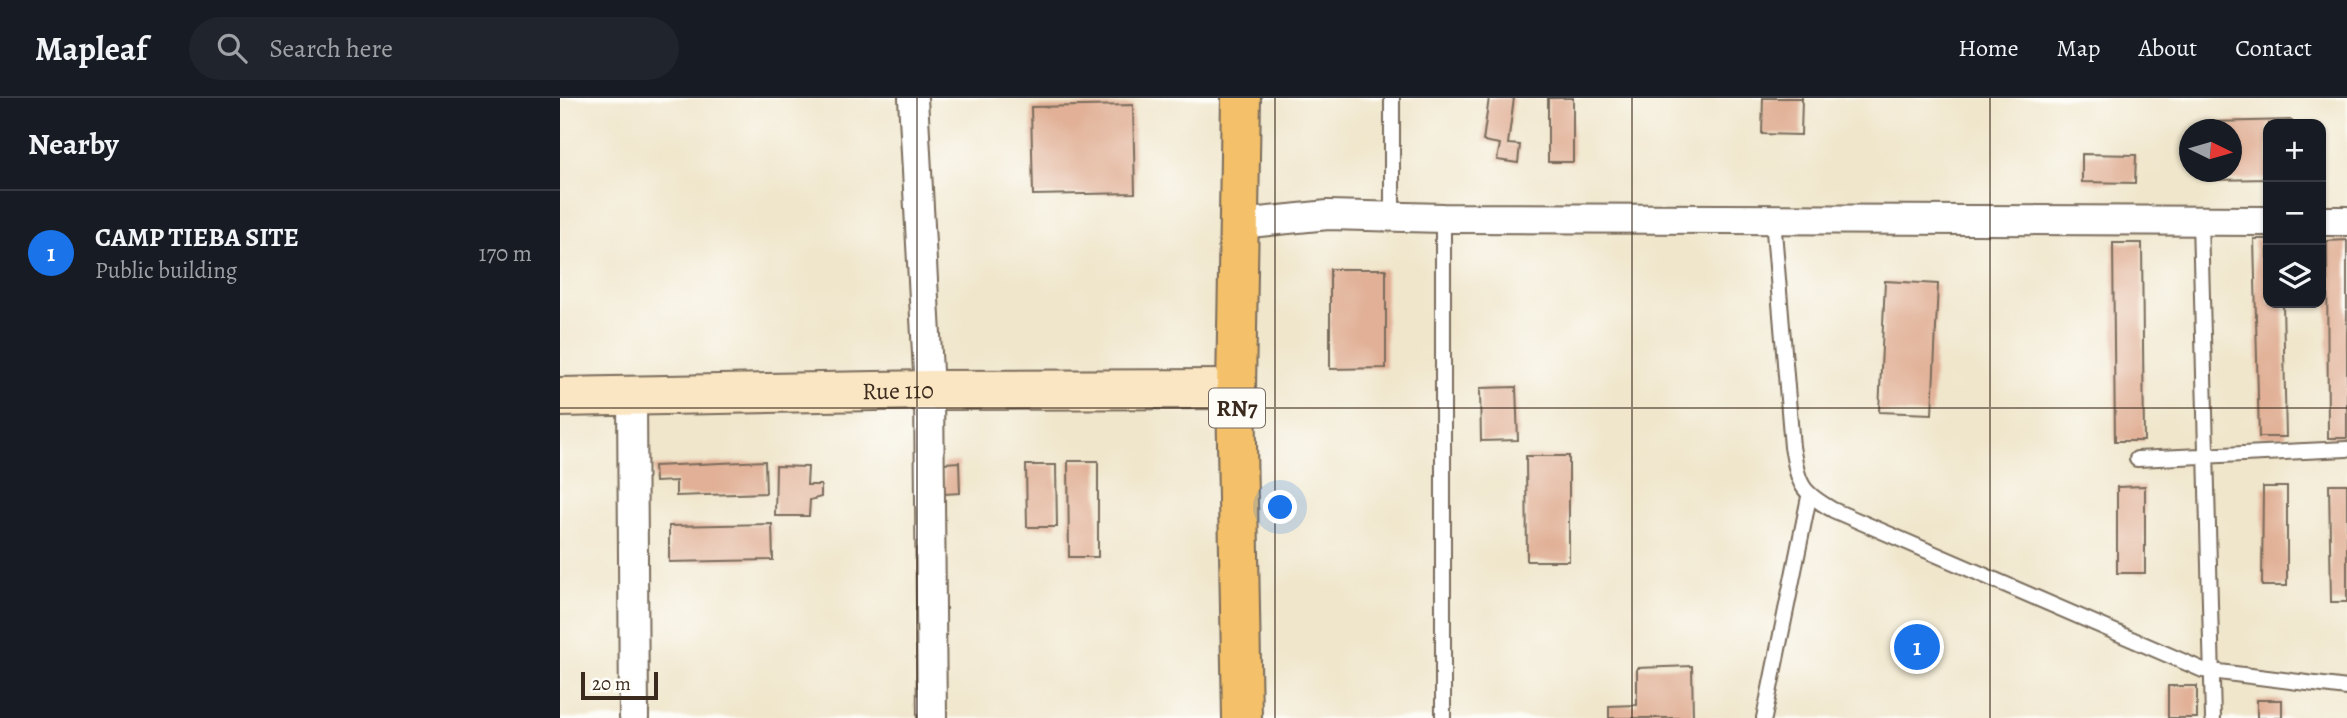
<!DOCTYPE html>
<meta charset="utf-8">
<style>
:root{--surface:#171b24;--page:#20242c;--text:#f1f3f6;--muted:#9ea1a6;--line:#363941;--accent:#1a73e8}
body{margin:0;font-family:Alegreya,serif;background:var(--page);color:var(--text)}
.controls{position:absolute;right:21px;top:21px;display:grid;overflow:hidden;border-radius:14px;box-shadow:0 2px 5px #0004}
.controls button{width:63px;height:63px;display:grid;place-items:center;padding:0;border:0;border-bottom:2px solid var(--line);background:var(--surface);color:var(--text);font:35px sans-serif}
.compass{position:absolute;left:1619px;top:21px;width:63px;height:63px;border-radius:50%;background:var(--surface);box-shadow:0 2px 5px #0004;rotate:95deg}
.scale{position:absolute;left:21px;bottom:18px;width:77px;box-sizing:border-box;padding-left:7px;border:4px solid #3b2a1e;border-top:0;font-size:19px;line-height:24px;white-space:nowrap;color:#3b2a1e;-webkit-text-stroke:5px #fdfcf7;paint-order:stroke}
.you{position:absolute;left:721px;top:410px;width:24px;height:24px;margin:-18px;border:5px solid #fff;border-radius:50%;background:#1a73e8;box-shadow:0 0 0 10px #1a73e833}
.badge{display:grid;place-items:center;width:46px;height:46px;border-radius:50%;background:var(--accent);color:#fff;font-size:23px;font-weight:700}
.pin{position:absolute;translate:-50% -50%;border:4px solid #fff;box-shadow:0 2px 7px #0006}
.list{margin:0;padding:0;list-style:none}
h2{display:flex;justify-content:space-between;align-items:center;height:91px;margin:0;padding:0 28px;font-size:30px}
h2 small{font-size:23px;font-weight:400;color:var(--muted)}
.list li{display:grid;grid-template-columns:46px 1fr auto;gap:21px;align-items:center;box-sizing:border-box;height:126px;padding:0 28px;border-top:2px solid var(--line)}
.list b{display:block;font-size:26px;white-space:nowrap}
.list p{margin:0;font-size:23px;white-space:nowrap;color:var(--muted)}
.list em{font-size:23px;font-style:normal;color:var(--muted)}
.icon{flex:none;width:38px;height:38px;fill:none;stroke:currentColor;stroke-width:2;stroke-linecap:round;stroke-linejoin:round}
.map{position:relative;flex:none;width:1787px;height:620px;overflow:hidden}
header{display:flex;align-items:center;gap:42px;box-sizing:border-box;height:98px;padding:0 35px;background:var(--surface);border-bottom:2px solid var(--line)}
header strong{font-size:33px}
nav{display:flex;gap:38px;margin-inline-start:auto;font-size:24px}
.search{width:490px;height:63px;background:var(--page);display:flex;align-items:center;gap:18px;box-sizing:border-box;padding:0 24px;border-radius:38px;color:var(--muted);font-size:26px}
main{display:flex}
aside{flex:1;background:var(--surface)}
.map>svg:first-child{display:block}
</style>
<header>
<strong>Mapleaf</strong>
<div class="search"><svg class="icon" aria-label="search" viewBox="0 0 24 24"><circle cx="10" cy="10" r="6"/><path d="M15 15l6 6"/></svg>Search here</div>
<nav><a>Home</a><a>Map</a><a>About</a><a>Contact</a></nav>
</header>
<main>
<aside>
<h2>Nearby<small></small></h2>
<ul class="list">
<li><span class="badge">1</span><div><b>CAMP TIEBA SITE</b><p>Public building</p></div><em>170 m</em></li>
</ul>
</aside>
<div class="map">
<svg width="1787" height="620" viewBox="0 0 1787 620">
<rect width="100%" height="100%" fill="#fdfcf7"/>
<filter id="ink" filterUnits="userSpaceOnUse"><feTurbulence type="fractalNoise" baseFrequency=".0143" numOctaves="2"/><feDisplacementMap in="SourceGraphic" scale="14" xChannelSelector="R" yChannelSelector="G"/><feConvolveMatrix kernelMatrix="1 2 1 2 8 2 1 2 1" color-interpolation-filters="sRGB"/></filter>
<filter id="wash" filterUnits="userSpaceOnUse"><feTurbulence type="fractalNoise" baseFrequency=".00686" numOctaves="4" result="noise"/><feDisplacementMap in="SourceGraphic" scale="28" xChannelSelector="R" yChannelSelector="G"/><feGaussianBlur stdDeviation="1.57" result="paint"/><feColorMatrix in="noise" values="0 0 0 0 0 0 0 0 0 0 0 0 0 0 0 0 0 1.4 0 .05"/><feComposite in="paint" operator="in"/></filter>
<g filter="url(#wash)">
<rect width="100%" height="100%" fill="#f0e6cc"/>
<g id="blocks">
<path fill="#e1b096" d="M929,0H954L948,46L960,47L958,65L937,62L940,46L923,43Z
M988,0H1013V64H988Z
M1203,0H1242L1241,37L1202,36Z
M573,7L575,95L473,97L471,9Z
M1732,22L1733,26H1708V81L1652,82V74H1672V32H1651V24Z
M1522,56L1576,57L1575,85L1522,84Z
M1694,141H1708V205H1723L1726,339H1699Z
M1787,142V340H1768L1767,143Z
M1553,145H1582L1584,343H1555Z
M770,171H826V270L770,271Z
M1325,183L1378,186L1372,316L1319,314Z
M956,289L958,342L921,343L920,290Z
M966,358H1009V463H967Z
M205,363L206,395L116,398V383L95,384L94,368Z
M508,363H538V459H509Z
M399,364L400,395L384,396V365Z
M466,367H496L497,429H467Z
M216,368L248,369L247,387H261V399L250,402L249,418H215Z
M1769,386H1787V504H1771Z
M1585,388V475H1557V389Z
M1703,389H1727V488H1702Z
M212,426L213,462L109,464V428Z
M1132,568L1133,620H1049V608L1077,607V570Z
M1608,588H1637V620H1608Z
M1697,602H1722V620H1697Z"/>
</g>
</g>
<g filter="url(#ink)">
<use href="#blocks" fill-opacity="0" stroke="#7a6c5b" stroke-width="2"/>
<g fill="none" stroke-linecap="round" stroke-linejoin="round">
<g stroke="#7a6c5b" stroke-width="18">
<path id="lane" d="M832,0V119
M1213,121L1232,349C1239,386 1239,393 1273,412L1643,572L1787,590
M1640,123L1653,620
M1577,361L1787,351
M883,620V120
M1204,620L1249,399"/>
</g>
<g stroke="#7a6c5b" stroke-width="32">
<path id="street" d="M353,0L369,292L372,620
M1761,123H1787
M680,126L768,117L883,120L1708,123
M72,298L74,620"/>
</g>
<g stroke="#7a6c5b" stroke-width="42">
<g id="secondary">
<path id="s1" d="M0,299L369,292L676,291"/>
</g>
</g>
<g stroke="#7a6c5b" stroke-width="42">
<path id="highway" d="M681,0L676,291L682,620"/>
</g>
<use href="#lane" stroke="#fff" stroke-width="14"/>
<use href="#street" stroke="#fff" stroke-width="28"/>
<use href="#secondary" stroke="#fbe6c3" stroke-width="38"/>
<use href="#highway" stroke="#f4c16a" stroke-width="38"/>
</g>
</g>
<path fill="none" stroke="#3b2a1e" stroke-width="2" stroke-opacity="0.55" d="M357,0V620M715,0V620M1072,0V620M1430,0V620M0,310H1787"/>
<g text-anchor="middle" stroke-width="5" stroke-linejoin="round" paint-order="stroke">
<rect fill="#fdfcf7" stroke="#75695f" stroke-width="2" x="649" y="290.5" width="56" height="39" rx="5"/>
<g font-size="23" font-weight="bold" fill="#3b2a1e">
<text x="677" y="318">RN7</text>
</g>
<g font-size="24" fill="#3b2a1e" stroke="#fdfcf7">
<text dy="8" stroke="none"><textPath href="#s1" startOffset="338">Rue 110</textPath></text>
</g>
</g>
</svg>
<div class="controls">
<button>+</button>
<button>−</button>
<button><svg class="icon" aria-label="layers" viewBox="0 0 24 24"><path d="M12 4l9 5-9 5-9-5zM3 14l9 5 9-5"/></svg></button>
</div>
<svg class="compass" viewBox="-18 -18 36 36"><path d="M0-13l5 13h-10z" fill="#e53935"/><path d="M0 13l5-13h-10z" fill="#9ea1a6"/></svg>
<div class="scale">20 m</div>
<div class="you"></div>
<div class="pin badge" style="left:1357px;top:549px">1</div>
</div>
</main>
